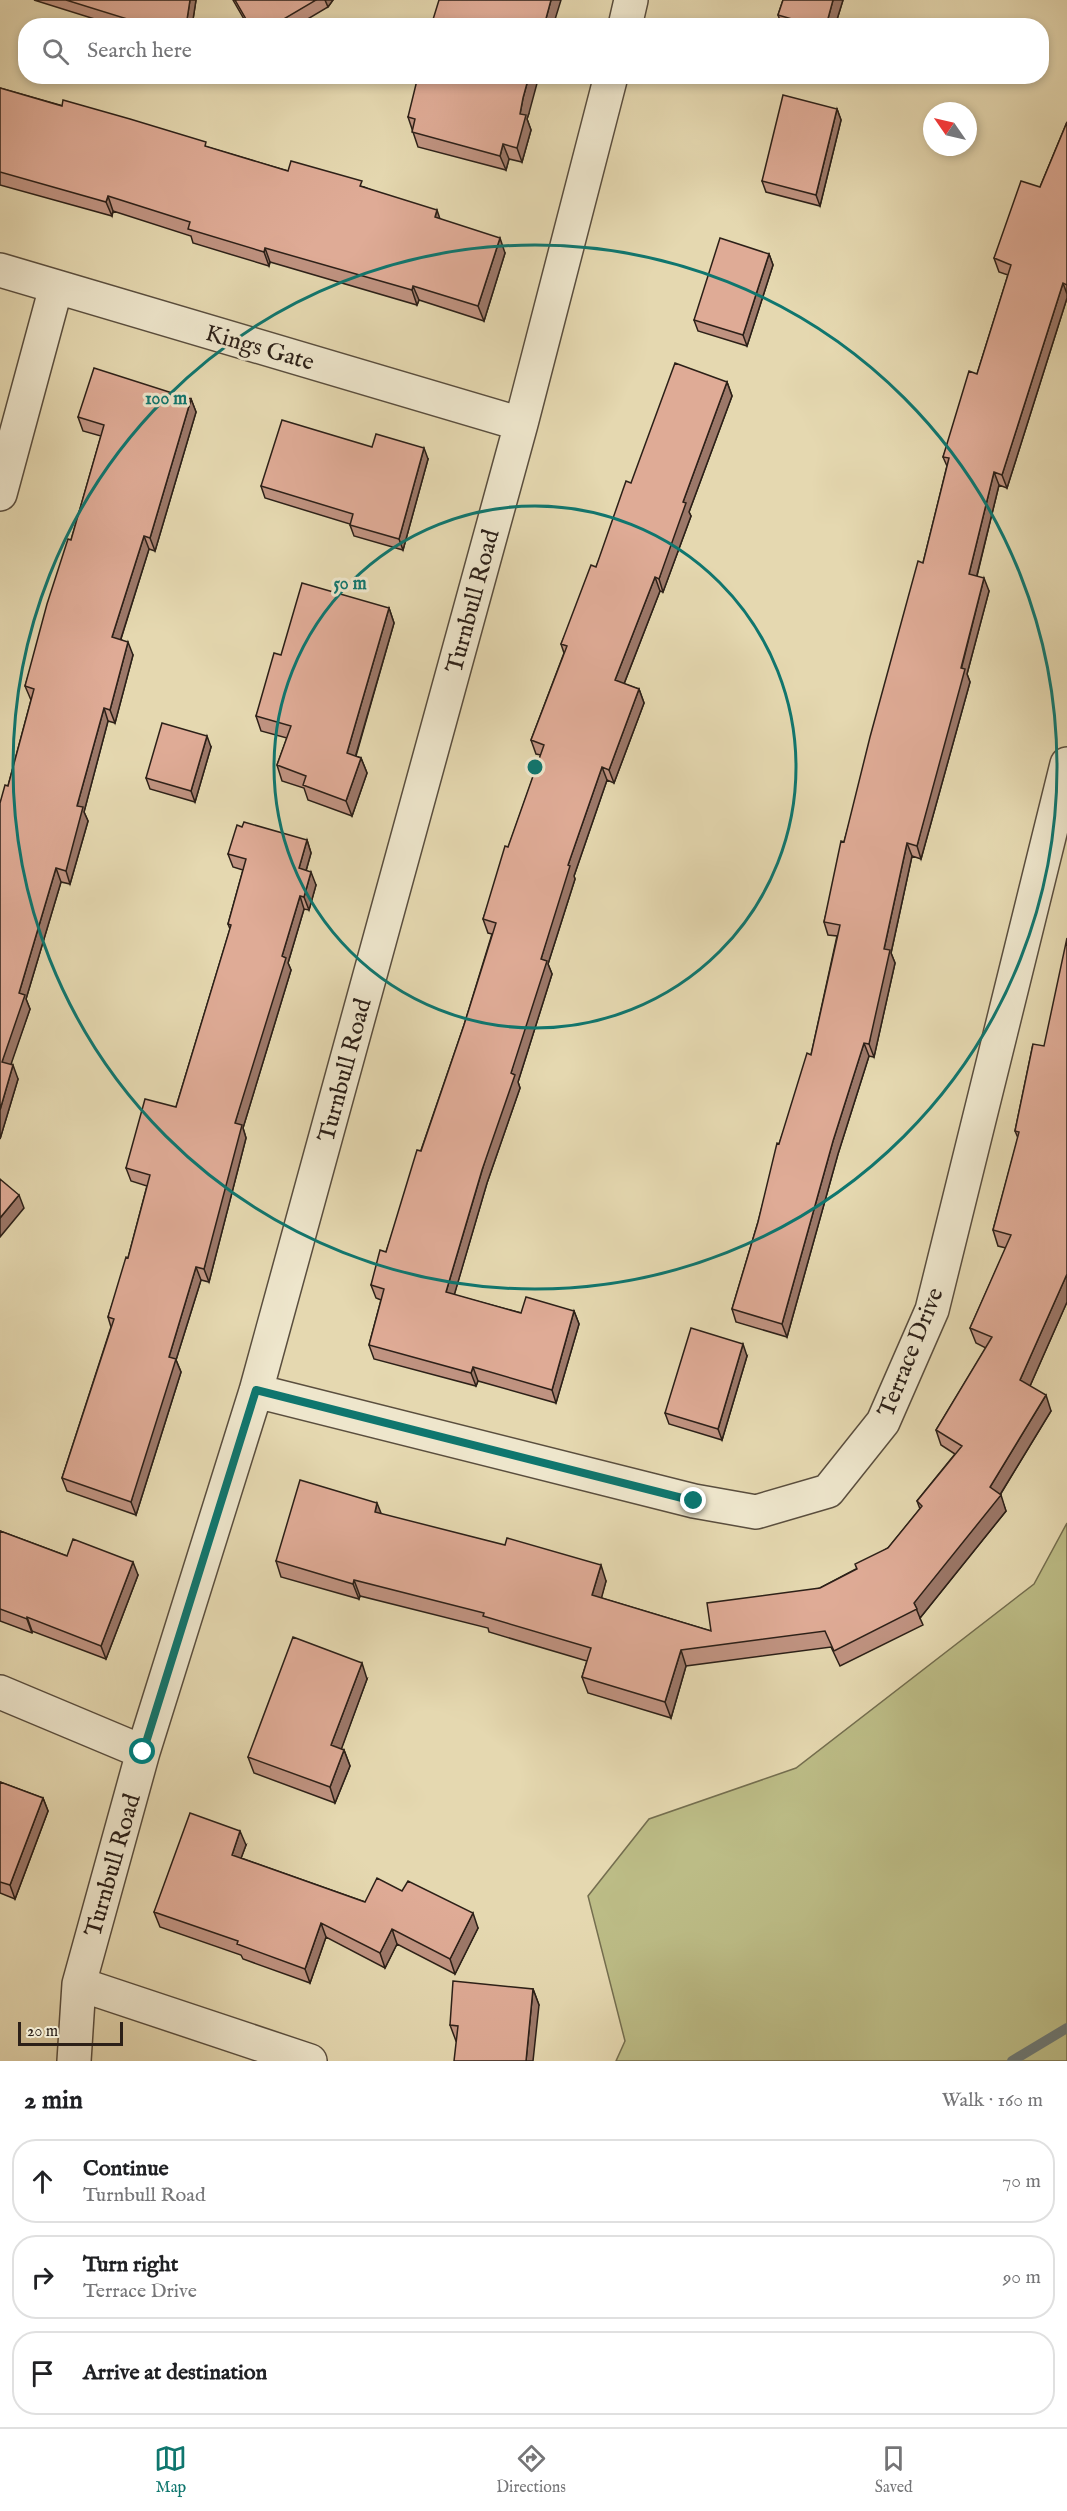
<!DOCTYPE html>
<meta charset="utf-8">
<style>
:root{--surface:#fff;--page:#f6f6f6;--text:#202124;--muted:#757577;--line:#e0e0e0;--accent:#0f766e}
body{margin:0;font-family:"IM FELL English",serif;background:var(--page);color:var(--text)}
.compass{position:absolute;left:923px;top:102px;width:54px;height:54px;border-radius:50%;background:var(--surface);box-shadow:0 3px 9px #0003;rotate:304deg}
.scale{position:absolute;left:18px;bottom:15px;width:105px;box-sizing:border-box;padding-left:6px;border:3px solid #2c2018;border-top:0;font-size:16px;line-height:21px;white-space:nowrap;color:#2c2018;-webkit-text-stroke:4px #eee6cc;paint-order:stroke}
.stop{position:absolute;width:18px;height:18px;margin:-14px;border:4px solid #0f766e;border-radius:50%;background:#fff}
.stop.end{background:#0f766e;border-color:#fff;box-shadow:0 2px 6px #0008}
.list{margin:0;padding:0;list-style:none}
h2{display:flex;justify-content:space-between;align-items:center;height:78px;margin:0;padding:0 24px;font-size:26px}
h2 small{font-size:20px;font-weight:400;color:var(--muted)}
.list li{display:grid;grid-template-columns:39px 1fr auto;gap:18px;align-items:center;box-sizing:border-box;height:84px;margin:0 12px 12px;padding:0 12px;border:2px solid var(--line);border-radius:24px}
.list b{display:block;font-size:22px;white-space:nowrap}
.list p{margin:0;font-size:20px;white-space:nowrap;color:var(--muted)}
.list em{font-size:20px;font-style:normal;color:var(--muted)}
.icon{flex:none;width:33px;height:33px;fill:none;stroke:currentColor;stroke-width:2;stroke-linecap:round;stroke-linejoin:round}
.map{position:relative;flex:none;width:1067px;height:2061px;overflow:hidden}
.search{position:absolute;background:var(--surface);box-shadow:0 3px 9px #0003;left:18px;right:18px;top:18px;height:66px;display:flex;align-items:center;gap:15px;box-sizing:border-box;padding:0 21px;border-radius:24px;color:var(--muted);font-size:22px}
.sheet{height:366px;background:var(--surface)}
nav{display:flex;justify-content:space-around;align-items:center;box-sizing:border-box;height:84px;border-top:2px solid var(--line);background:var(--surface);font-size:16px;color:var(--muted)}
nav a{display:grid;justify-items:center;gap:3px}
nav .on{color:var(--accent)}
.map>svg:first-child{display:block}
</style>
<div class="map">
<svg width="1067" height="2061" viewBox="0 0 1067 2061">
<rect width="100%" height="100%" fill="#e5d8b0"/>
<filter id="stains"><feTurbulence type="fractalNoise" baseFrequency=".00333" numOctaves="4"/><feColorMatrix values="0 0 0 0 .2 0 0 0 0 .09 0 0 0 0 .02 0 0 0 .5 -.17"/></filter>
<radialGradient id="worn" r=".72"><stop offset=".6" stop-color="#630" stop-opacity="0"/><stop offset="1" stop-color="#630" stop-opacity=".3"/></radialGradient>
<path fill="#bcbc86" stroke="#746e4f" stroke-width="1.5" d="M1067,1523V2061H616L625,2041L588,1896L649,1819L796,1768L1034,1584Z"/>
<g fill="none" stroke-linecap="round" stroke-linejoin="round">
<path stroke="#6f7b77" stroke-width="10" d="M1012,2061L1067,2028"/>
<g stroke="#5a4e3e" stroke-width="36">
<path id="minor" d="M625,26L631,0
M0,270L521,424
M0,494L56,287
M256,1391L694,1501L756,1512L828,1491L883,1422L932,1310L1067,764
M0,1692L143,1752
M79,1984L310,2061
M74,2061L79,1984L143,1752L256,1391L521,424L611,76"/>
</g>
<use href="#minor" stroke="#eee6cc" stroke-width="33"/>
</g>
<path fill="#c09381" stroke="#2c2018" stroke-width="1.5" d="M34,0H196L192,26H117Z
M233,0H333L328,7L296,26H248Z
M783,0H843L835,26H782L778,15Z
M0,88L207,147L288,171L364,187L440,219L505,253L484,321L419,300L417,305L270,262L269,266L193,243L191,236L113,211L112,216L0,185Z
M837,109L841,120L820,206L766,192L762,181Z
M529,113L527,119L531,130L522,162L509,159L506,170L418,147L408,117Z
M1067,122V298L1007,488L999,485L977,576L989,591L967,674L970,682L921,859L912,856L891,953L895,963L874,1057L869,1056L838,1154L787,1337L736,1322L732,1309L758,1222L779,1144L811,1055L837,936L828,935L824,922L844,842L923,563L947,466L943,457L977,374L1008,275L999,272L994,258L1040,187Z
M769,254L773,265L747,346L698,331L694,320Z
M727,382L732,396L689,512L691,516L663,592L660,591L624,684L639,689L644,703L614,783L607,780L574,876L575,879L548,964L552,974L518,1082L520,1088L487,1183L454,1295L521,1313L574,1311L579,1324L556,1403L478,1381L476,1386L374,1359L369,1345L381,1300L376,1298L371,1285L386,1252L464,1025L492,934L488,933L483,919L541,755L536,754L531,740L564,653L561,644L596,567L631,483Z
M191,399L196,412L155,551L149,549L121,639L133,655L115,723L108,721L84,812L88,821L70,884L61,882L26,999L30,1009L10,1065L18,1079L0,1139V803L8,786L31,700L25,686L71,540L101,436L83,431L78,417Z
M428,459L403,550L354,536L350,525V524L265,498L261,486Z
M389,608L394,623L356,756L361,758L367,773L352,816L308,800L304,788L282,781L277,765L287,738L261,731L256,716L281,655Z
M211,747L195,802L150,789L146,778Z
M307,840L311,853L306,871L316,885L309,910L304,909L288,963L291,970L243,1128L246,1138L209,1282L201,1280L176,1360L181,1372L136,1515L67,1491L62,1478L111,1327L108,1317L128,1258L147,1186L131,1181L126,1168L176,1107L230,929L228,924L243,870L233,867L228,854Z
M1033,1044L1067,1302L1030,1386L1051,1411L1000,1495L1006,1511L920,1618L923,1625L840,1666L831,1647L686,1666L671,1718L588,1693L582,1677L587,1661L489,1632L488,1628L360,1596L359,1599L281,1577L276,1561L381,1514L606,1581L601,1598L711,1631L820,1588L856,1569L888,1548L920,1509L917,1501L955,1454L941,1445L936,1430L986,1348L976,1343L970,1328L1006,1248L998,1246L993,1230L1018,1138L1015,1131Z
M747,1356L722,1440L669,1424L665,1413Z
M0,1531L67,1556L138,1575L106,1659L32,1631V1633L0,1621Z
M367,1679L341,1749L344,1750L350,1766L335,1803L254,1773L248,1757Z
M0,1782L43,1798L48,1811L15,1899L0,1893Z
M246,1845L241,1858L365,1902L402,1891L478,1928L455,1974L397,1944L385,1968L326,1937L310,1983L243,1959L241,1955L160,1927L154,1912Z
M533,1989L539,2005L456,2041L450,2025Z"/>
<path fill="#9c7869" stroke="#2c2018" stroke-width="1.5" d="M190,0H196L192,26H186Z
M325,0H333L328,7Z
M551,0H561L553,26H544Z
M833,0H843L835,26H826Z
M529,76H539L529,113L527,119L531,130L522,162L517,148L520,114L523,98Z
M837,109L841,120L820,206L816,195Z
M503,144L509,159L506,170L500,156Z
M108,196L113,211L112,216L106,202Z
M437,210L442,225L435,217Z
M500,238L505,253L484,321L478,306Z
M265,248L270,262L269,266L264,252Z
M769,254L773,265L747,346L743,335Z
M1063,283L1067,294V298L1007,488L1002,475Z
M413,286L419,300L417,305L412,290Z
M727,382L732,396L689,512L691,516L663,592L659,579L683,502Z
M191,399L196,412L155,551L150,538Z
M424,448L428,459L403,550L399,539Z
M994,472L999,485L974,587L969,574Z
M144,536L149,549L117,651L112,637Z
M655,577L660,591L620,694L615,680Z
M984,578L989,591L967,674L970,682L921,859L917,846Z
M389,608L394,623L352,768L347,753Z
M128,642L133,655L115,723L110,710Z
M639,689L644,703L614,783L609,770Z
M104,708L108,721L84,812L88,821L70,884L66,871L77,806Z
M207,736L211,747L195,802L191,791Z
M361,758L367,773L352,816L346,801Z
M602,767L607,780L574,876L575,879L548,964L552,974L518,1082L520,1088L487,1183L451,1306L446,1292L511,1073L541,959L568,865Z
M307,840L311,853L303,881L299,868Z
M907,843L912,856L891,953L895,963L874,1057L869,1044L884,949Z
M56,868L61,882L26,999L30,1009L7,1076L2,1062L19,993Z
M311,872L316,885L309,910L304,897Z
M300,896L304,909L288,963L291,970L243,1128L246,1138L209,1282L204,1269L235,1123L282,956Z
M864,1043L869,1056L838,1154L787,1337L782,1324L833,1141Z
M13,1065L18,1079L0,1139V1110Z
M19,1195L24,1208L0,1237V1218Z
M196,1267L201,1280L176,1360L181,1372L136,1515L131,1502L169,1357Z
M1067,1274V1302L1026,1395L1020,1380Z
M574,1311L579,1324L556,1403L552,1390Z
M743,1344L747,1356L722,1440L718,1429Z
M473,1367L478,1381L476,1386L471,1373Z
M1046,1395L1051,1411L998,1498L1001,1495L1006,1511L920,1618L914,1603L990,1487Z
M377,1503L383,1518L375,1512Z
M133,1562L138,1575L106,1659L101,1646Z
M601,1565L606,1581L598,1611L592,1595Z
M354,1580L360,1596L359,1599L353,1584Z
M27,1617L32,1631V1633L27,1619Z
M681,1650L686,1666L671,1718L665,1702Z
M362,1663L367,1679L337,1761L331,1745Z
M344,1750L350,1766L335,1803L330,1787Z
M43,1798L48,1811L15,1899L10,1885Z
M240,1831L246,1845L237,1869L232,1855Z
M473,1913L478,1928L455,1974L450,1959Z
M321,1923L326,1937L310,1983L305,1969Z
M392,1929L397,1944L385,1968L380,1953Z
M533,1989L539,2005L533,2061H526Z"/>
<path fill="#dfab96" stroke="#2c2018" stroke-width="1.5" d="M66,0H190L186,26H146L137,24V22Z
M235,0H316L272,26H250Z
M439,0H551L544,26H431Z
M783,0H833L826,26H816L778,15Z
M418,76H529L523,98L520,114L526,115L517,148L503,144L500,156L412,132L415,119L408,117Z
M0,88L62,106L63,100L130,119L206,142L205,146L288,171L291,161L362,181L360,186L437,210L435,217L500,238L478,306L413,286L412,290L265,248L264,252L188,229L190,222L108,196L106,202L0,172Z
M783,95L837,109L816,195L762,181Z
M1067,122V285L1063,283L1002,475L994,472L969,574L984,578L961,668L965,669L917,846L907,843L884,949L890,950L869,1044L864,1043L833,1141L782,1324L732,1309L758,1222L777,1143L779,1144L807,1053L811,1055L840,925L824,922L841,841L844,842L870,737L918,561L923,563L949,458L943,457L969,371L977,374L1011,265L994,258L1021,181L1040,187Z
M720,238L769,254L743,335L694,320Z
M675,363L727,382L683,502L686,503L659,579L655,577L615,680L639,689L609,770L602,767L568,865L570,866L541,959L547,961L511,1073L515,1075L482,1170L446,1292L521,1313L526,1297L574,1311L552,1390L473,1367L471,1373L369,1345L384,1289L371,1285L380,1250L386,1252L417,1150L421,1151L464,1025L496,923L483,919L505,846L508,847L544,745L531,740L567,646L561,644L591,565L596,567L626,481L631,483Z
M94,368L191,399L150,538L144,536L112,637L128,642L110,710L104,708L77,806L83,807L66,871L56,868L19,993L25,995L2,1062L13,1065L0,1110V803L5,785L8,786L34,689L25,686L47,604L68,539L71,540L104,425L78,417Z
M282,420L372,447L376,434L424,448L399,539L350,525L353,514L261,486Z
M302,583L389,608L347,753L361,758L346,801L303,785L306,776L277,765L291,726L256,716L274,653L281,655Z
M162,723L207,736L191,791L146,778Z
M244,822L307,840L299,868L311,872L304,897L300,896L282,956L286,958L235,1123L242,1125L204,1269L196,1267L169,1357L176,1359L131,1502L62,1478L114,1319L108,1317L126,1257L128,1258L150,1175L126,1168L145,1099L176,1107L231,925L228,924L246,859L228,854L237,825L242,827Z
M1067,938V1274L1020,1380L1046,1395L990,1487L1001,1495L914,1603L917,1609L834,1651L825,1631L681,1650L665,1702L582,1677L591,1648L483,1616L484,1613L354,1580L353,1584L276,1561L300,1480L377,1503L375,1512L505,1545L507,1538L601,1565L592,1595L711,1631L707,1603L820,1588L857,1569L855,1564L888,1548L922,1506L917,1501L962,1446L936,1430L992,1337L970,1328L1011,1235L993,1230L1019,1132L1015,1131L1033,1044L1044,1046Z
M0,1179L19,1195L0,1218Z
M691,1328L743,1344L718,1429L665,1413Z
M0,1531L67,1556L73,1539L133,1562L101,1646L27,1617V1619L0,1609Z
M293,1637L362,1663L331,1745L344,1750L330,1787L248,1757Z
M0,1782L43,1798L10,1885L0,1882Z
M190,1813L240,1831L232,1855L365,1902L377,1878L402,1891L408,1881L473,1913L450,1959L392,1929L380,1953L321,1923L305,1969L237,1944L238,1941L154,1912Z
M453,1981L533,1989L526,2061H454L458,2026L450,2025Z"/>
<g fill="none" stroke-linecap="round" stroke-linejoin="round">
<path stroke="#0f766e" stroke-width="8" d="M143,1752L256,1390L694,1501"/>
</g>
<g fill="none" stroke="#0f766e" stroke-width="3">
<circle cx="535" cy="767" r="261"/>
<circle cx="535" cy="767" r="522"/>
</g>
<g text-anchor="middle" stroke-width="6" stroke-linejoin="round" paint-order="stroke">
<g font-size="24" fill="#2c2018" stroke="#eee6cc">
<text transform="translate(260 347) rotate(16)" y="8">Kings Gate</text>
<text transform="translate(472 601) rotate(-75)" y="8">Turnbull Road</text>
<text transform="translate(344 1070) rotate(-75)" y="8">Turnbull Road</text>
<text transform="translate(910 1352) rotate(-68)" y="8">Terrace Drive</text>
<text transform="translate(112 1865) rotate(-74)" y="8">Turnbull Road</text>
</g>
</g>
<circle cx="535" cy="767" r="9" fill="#0f766e" stroke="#eee6cc" stroke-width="3"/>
<g font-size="18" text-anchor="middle" font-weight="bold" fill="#0f766e" stroke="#eee6cc" stroke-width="6" stroke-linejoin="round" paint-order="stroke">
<text x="166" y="404">100 m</text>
<text x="350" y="589">50 m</text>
</g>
<rect width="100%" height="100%" filter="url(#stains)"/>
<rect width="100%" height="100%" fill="url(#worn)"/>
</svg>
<svg class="compass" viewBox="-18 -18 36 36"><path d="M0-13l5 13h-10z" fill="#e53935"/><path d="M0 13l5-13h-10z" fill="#757577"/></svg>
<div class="scale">20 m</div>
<div class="stop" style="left:143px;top:1752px"></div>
<div class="stop end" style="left:694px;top:1501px"></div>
<div class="search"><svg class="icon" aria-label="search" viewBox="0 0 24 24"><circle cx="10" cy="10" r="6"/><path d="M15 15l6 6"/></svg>Search here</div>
</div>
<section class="sheet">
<h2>2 min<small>Walk · 160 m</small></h2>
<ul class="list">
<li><svg class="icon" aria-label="ahead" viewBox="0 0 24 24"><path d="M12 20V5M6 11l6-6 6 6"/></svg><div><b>Continue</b><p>Turnbull Road</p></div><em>70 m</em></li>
<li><svg class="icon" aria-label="right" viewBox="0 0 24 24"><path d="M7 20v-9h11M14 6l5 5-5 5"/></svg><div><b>Turn right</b><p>Terrace Drive</p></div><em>90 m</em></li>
<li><svg class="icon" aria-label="arrive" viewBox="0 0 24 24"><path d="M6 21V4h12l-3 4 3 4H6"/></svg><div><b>Arrive at destination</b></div></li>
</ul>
</section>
<nav>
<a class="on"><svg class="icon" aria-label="map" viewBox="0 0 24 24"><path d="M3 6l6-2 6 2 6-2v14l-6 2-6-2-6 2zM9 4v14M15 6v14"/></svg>Map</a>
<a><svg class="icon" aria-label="directions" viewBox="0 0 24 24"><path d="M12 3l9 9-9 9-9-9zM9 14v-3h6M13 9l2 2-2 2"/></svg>Directions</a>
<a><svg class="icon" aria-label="saved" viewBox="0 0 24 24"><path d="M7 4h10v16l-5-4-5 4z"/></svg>Saved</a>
</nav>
